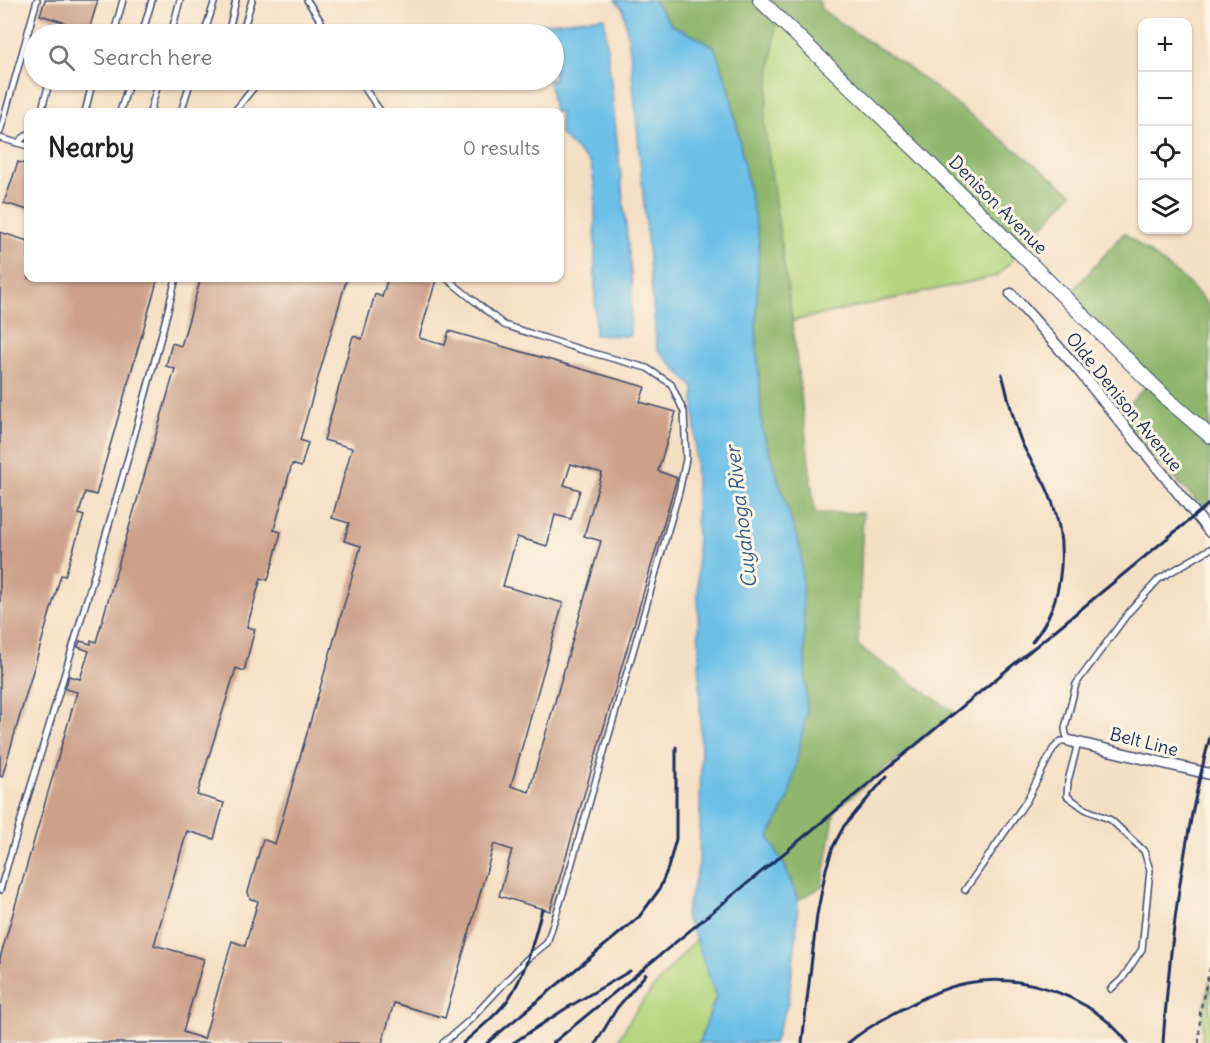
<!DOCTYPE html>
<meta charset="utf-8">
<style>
:root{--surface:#fff;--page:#f6f6f6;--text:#222;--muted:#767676;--line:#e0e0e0}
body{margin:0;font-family:Delius,sans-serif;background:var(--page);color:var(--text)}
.controls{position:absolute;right:18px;top:18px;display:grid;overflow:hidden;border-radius:12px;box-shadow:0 2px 4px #0004}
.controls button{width:54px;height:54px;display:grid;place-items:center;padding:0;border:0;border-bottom:2px solid var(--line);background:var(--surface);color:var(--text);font:30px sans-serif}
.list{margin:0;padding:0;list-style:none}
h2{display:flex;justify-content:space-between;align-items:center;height:78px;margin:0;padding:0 24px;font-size:26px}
h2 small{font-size:20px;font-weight:400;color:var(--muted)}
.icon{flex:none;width:33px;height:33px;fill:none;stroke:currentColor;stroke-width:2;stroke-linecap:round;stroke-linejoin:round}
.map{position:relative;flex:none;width:1210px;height:1043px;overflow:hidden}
.search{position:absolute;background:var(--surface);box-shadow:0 2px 4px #0004;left:24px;top:24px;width:540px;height:66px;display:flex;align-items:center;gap:15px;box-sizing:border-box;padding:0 21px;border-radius:33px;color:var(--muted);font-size:22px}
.panel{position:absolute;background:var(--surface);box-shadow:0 2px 4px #0004;left:24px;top:108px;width:540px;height:174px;border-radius:12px}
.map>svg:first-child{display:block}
</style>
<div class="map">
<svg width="1210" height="1043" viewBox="0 0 1210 1043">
<rect width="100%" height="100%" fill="#fcf5e5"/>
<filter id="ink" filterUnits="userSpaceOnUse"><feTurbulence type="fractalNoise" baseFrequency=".0167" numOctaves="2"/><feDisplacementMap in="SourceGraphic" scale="12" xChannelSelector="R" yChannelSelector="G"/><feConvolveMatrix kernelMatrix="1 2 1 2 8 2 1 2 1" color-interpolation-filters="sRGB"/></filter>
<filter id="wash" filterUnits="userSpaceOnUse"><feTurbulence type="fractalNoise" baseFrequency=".008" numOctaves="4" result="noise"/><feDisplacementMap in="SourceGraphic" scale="24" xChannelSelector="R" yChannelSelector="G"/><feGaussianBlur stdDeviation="1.35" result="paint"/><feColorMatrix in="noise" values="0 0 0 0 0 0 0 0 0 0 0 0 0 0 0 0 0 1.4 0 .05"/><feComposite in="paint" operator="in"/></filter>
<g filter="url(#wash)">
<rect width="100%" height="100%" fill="#f5dfc4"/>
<path fill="#b3d57d" stroke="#67826e" stroke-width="1.5" d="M777,16L1020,252L997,276L792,321L764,124Z
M696,939L716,997L699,1043H617C639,999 665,975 696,939Z
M1210,981V1043H1202L1203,1013Z"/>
<path fill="#8eb66c" stroke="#547265" stroke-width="1.5" d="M654,0H819L821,9L843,25L905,65L1072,193L1020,252L777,17L764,124L792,321L815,513H863L858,646L954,712L835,810L822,887L798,900L785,867L769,837L789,798L801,551L762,429L756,328L759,241L729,87L714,46L672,25L653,2Z
M1124,233L1185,280L1210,306V503L1205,507L1196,500L1116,417L1150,382L1066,298Z"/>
<path fill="#6cc0e8" stroke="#4478a3" stroke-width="1.5" d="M615,0H654V2L672,25L714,46L729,87L759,241L756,328L762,429L801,551L807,711L789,798L769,837L785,867L798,900L796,940L788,1002L774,1043H699L716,997L696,939L685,916L699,864L701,760L694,388L657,349L630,50L623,9Z
M604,17L632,283L630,336L595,335V189L591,164L560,134V112H554L549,80H554V34H543L541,24Z"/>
<g id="blocks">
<path fill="#cca089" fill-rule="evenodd" d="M45,0H98L89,30L40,15Z
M18,162L28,165V210L4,203Z
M0,232L28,241V278H158L96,495L85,492L79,514L84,516L65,576L61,575L2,777L0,776Z
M201,278H347L300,440L308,443L301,467L292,464L274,530L281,532L273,563L268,580L261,578L247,627L255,629L244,671L236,668L197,795L224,803L214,839L187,831L154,945L204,959L183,1032L204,1039L232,941L245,946L258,901L250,899L248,892L263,839L275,844L361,546L344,541L349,523L332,518L352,448L324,440L353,336L362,339L375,294L382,297L388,278H425L436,280L419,338L445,345L449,331L645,387L640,402L676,412L658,471L677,478L550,911L499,896L512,850L494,844L445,1018L394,1003L382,1043H233L224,1041V1043H0V958L77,692L65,689L69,676L80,679L89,651L78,647L80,641L91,644V640L96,642L175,369L166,366L172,343L181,346ZM571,464L602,473L584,536L601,541L529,792L511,786L563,603L503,586L517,537L547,546L555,515L571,519L580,490L564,485Z"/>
</g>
</g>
<g filter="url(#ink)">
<use href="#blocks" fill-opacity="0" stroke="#3c496d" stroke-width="1.5"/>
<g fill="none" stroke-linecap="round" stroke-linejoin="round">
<g stroke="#3c496d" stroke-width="8">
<path id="service" d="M123,0L115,29L135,34
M307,0L329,34
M62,34L64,29
M142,34L152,0
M171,34L180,0
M204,34L215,0
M228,34L236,0
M242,34L252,0
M238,80L255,86L264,80
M359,80L381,112
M41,112L50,80
M85,112L93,80
M120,112L130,80
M150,112L159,80
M181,112L191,80
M234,112L255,86
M0,132L37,0
M0,138L28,146
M17,143L28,134
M1070,741L1066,735L1065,728L1076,684L1129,612L1159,579L1210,549
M1078,743L1068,781L1067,796L1085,809L1111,820L1144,851L1150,870L1142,949L1122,979L1111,989
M0,890C60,686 125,483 176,278
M965,890L1027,800L1053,749L1061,741H1070
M443,1043L471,1019L527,959L547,943L565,887L679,492L686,459L684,412L671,384L647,368L582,350L504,325L446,278"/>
</g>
<g stroke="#3c496d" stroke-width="13">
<path id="minor" d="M1011,294L1076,367L1210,532
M1070,741L1210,774"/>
</g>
<g stroke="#3c496d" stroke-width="16">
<path id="secondary" d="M760,0L917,151L1167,399L1210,436"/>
</g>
<path stroke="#3c496d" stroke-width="2" stroke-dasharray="4.5 4.5" stroke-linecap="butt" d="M1199,1043L1200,1012L1210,967"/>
<use href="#service" stroke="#fff" stroke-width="5"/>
<use href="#minor" stroke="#fff" stroke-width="10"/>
<use href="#secondary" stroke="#fff" stroke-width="14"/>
<path stroke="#1b2f5e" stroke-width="3" d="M1002,374C1008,396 1013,420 1021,441C1028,458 1040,473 1047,489C1069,537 1067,600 1032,642
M463,1043C478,1030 495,1017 507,1001C526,974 534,940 542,909
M487,1043L639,917L659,890L668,868L676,839V747
M513,1043L565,1009L630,971
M553,1043L1210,503
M596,1043L617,1008L646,974
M802,1043L817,915L826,869L833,847L844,826L887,776
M848,1043C861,1032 876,1023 891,1015C915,1002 940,988 967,983C1024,972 1093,997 1128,1043
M1163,1043C1170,941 1183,836 1210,737"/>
</g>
</g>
<g text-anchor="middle" stroke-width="6" stroke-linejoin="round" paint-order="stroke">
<g font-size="18" fill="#1b2f5e" stroke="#fcf5e5">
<text transform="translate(998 205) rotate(45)" y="6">Denison Avenue</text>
<text transform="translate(1124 402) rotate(51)" y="6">Olde Denison Avenue</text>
<text transform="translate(1144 742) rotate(14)" y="6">Belt Line</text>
</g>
<g font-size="20" font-style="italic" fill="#335a87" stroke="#fcf5e5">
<text transform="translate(741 517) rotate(-97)" y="7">Cuyahoga River</text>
</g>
</g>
</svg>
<div class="controls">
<button>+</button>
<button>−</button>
<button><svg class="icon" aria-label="locate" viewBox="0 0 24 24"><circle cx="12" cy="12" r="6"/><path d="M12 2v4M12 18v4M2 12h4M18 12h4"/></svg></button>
<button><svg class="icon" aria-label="layers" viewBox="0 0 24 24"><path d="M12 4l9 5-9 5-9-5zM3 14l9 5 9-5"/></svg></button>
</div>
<div class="search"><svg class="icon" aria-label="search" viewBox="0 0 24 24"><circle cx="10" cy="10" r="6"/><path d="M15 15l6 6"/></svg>Search here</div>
<section class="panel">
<h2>Nearby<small>0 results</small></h2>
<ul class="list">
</ul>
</section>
</div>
